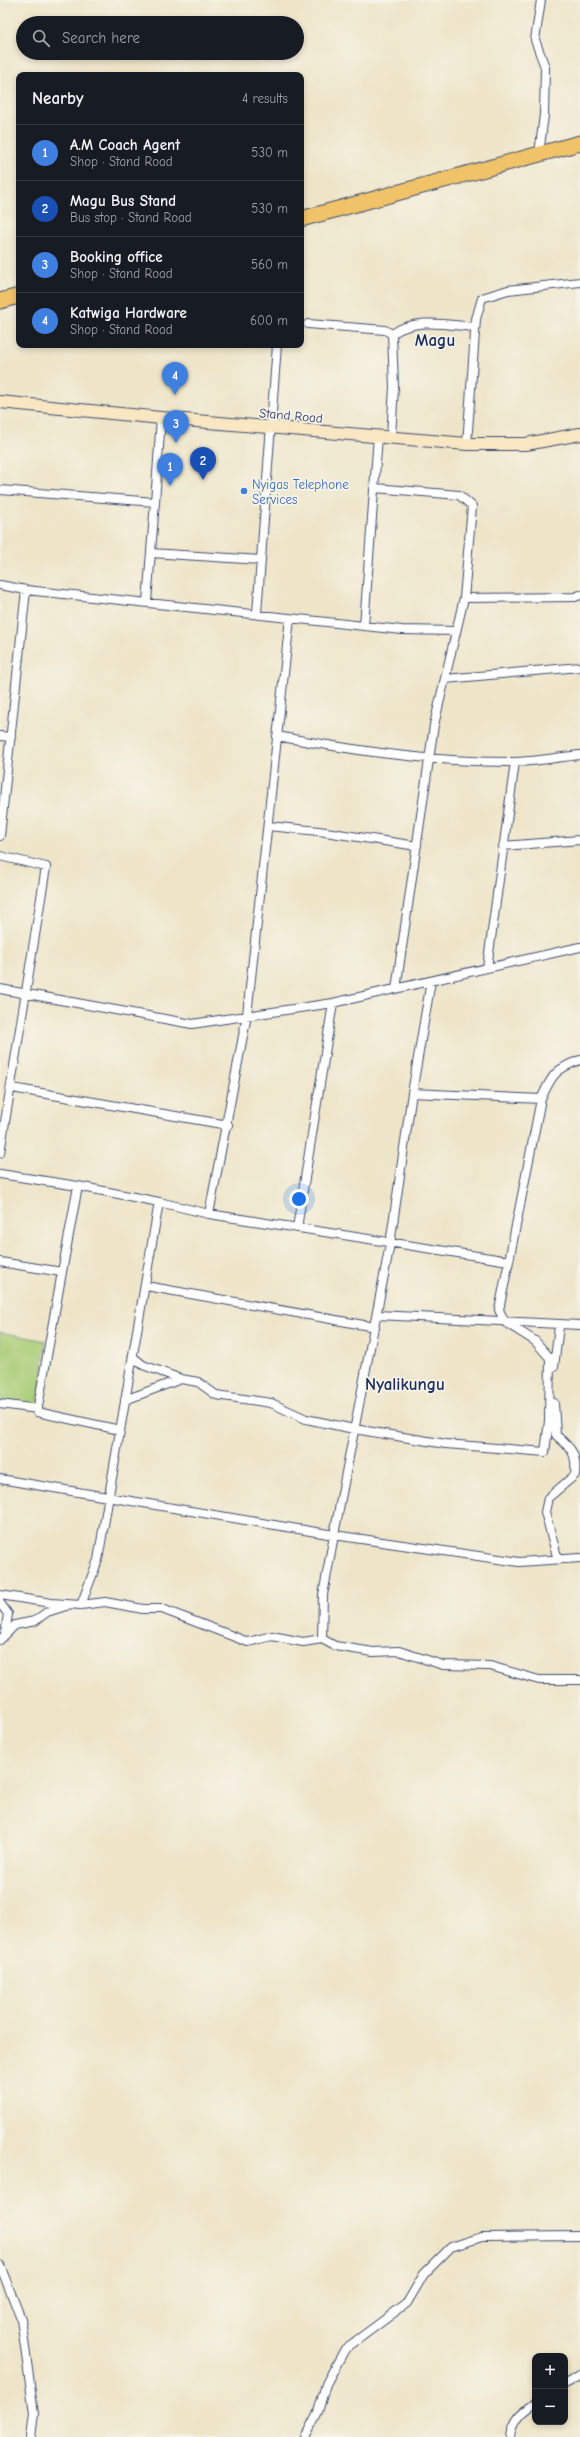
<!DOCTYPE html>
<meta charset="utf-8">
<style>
:root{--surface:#171b24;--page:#20242c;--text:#f1f3f6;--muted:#9ea1a6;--line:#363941;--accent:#1f6fb2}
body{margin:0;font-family:"Comic Neue",sans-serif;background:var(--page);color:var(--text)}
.controls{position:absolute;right:12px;bottom:12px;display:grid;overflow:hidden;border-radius:8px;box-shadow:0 2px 6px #0003}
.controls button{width:36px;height:36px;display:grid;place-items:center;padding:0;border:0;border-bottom:1px solid var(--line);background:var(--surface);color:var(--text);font:20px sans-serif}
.you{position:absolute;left:299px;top:1199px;width:14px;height:14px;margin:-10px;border:3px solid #fff;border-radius:50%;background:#1a73e8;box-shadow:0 0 0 6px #1a73e833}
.badge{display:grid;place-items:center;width:26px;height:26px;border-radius:50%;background:var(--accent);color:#fff;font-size:13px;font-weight:700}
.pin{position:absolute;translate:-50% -33px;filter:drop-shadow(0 1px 2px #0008)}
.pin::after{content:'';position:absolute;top:21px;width:14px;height:12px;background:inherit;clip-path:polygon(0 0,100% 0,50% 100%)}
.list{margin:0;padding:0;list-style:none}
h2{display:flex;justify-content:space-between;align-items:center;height:52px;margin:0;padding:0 16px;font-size:17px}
h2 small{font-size:13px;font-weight:400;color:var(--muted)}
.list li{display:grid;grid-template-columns:26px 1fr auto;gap:12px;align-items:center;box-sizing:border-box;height:56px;padding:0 16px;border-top:1px solid var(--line)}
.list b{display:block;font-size:15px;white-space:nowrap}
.list p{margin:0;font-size:13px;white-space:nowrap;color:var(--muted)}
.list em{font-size:13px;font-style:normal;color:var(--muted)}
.icon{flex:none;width:22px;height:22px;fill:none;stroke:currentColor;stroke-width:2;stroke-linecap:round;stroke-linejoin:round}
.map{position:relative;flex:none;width:580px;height:2437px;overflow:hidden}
.search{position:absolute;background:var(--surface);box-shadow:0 2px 6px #0003;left:16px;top:16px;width:288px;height:44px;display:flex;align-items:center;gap:10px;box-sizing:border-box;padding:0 14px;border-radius:22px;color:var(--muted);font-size:15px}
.panel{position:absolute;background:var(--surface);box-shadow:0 2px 6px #0003;left:16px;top:72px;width:288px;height:276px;border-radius:8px}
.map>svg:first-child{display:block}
</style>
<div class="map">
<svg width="580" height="2437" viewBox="0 0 580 2437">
<rect width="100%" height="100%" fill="#f7f3e8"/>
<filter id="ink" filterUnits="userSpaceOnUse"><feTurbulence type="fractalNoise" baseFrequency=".025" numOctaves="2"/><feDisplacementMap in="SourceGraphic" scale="8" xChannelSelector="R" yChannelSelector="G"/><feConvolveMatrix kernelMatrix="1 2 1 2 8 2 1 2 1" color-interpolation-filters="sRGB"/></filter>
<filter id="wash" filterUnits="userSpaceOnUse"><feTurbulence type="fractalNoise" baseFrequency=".012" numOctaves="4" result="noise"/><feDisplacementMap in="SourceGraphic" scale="16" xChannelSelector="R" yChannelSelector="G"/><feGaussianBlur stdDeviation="0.9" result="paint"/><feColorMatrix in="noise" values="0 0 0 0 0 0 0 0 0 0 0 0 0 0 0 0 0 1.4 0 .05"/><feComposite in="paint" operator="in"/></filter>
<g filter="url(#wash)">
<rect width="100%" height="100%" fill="#eee5c9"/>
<path fill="#a9cc75" stroke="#627e6a" d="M0,1332L46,1341L38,1409L0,1401Z"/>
</g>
<g filter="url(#ink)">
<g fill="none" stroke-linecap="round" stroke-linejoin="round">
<g stroke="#3b4a6e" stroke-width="10">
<path id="street" d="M539,154L544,115L545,67L535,40L541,0
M308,324L385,330L392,334L394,387L391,437
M392,334C415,317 448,325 475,327
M467,444L476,319L482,298L508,290L580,282
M375,488L459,495L472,506L464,598L434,725L396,989
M0,490L155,502L161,418
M151,553L261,560
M0,585L26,590L402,630L456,631
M464,598L575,597L580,595
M147,602L155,502
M257,613L277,345
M364,626L378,436
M445,679L580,667
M0,736L11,737
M277,736C356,751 432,762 513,762C535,762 558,757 580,755
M268,826L319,831L417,846
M0,836L26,590
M503,846L580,840
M0,856L46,867L0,1153
M487,968L515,762
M0,989L192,1024L333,1003L580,947
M12,1088L228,1125
M412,1093L541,1099
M0,1174L78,1186
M209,1214L247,1015L290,618
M297,1228L333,1003
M0,1262L62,1272L78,1186L159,1202
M62,1272L37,1412L120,1430
M146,1286L375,1327
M377,1315L580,1325
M133,1357L143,1365L181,1379
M554,1367L559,1326
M125,1400L181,1379L198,1382L216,1395L271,1403L306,1419L354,1429L446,1444L545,1452L549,1421L550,1358L535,1341L505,1322L499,1310L509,1261
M554,1403L556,1435C572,1449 577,1453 575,1475L548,1498L545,1512L558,1560
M0,1404L38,1409
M0,1479L334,1535L390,1244L412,1093L431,981
M0,1595L51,1603L81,1605L105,1602L143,1609H162L248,1642L272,1636L303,1642L322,1639L335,1646L373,1652L399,1651L443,1665L490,1666L539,1680H580
M0,1603L8,1614L5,1634
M81,1605L98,1560L159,1202L209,1214L509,1261L541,1099C552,1075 555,1069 580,1060
M322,1639L323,1595L334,1535L519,1562L580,1558
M0,1640L15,1625L35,1621L47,1612L66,1606
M0,2265L21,2319L34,2413L31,2437
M565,2384L580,2376
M305,2437L318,2412L326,2384L345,2349L407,2303L424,2274L451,2247L482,2237L580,2236
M510,2437C512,2420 521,2412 535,2403"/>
</g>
<g stroke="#3b4a6e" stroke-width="14">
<path id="secondary" d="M0,402L161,418L467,444H526L580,434"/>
</g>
<g stroke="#3b4a6e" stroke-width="17">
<path id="highway" d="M301,219L580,143
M0,301L19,296"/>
</g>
<use href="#street" stroke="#fff" stroke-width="8"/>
<use href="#secondary" stroke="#f9e7c3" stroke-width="12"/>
<use href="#highway" stroke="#f1c369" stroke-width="15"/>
</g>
</g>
<circle fill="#3f7fe0" stroke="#f7f3e8" stroke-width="1.5" cx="244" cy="491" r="4"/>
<g text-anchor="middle" stroke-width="3.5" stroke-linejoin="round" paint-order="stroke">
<g font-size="13" fill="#1b2f5e" stroke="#f7f3e8">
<text transform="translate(291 415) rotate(5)" y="5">Stand Road</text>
</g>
<g font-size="13" fill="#366cbe" stroke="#f7f3e8" text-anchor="start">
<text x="252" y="489">Nyigas Telephone<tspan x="252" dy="15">Services</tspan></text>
</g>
<g font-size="17" font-weight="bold" fill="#1b2f5e" stroke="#f7f3e8">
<text x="435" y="346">Magu</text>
<text x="405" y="1390">Nyalikungu</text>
</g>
</g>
</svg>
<div class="controls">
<button>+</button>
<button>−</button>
</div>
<div class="you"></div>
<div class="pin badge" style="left:170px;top:486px;background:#3f7fe0">1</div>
<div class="pin badge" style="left:203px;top:480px;background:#1a4fb4">2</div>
<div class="pin badge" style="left:176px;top:443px;background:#3f7fe0">3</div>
<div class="pin badge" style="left:175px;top:395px;background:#3f7fe0">4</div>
<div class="search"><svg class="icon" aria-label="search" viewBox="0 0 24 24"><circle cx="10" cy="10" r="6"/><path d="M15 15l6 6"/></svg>Search here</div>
<section class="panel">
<h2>Nearby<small>4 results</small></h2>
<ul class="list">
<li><span class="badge" style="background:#3f7fe0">1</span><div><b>A.M Coach Agent</b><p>Shop · Stand Road</p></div><em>530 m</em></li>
<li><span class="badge" style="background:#1a4fb4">2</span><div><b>Magu Bus Stand</b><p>Bus stop · Stand Road</p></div><em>530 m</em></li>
<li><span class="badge" style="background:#3f7fe0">3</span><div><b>Booking office</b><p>Shop · Stand Road</p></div><em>560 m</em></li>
<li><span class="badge" style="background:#3f7fe0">4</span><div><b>Katwiga Hardware</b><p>Shop · Stand Road</p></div><em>600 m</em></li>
</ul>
</section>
</div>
